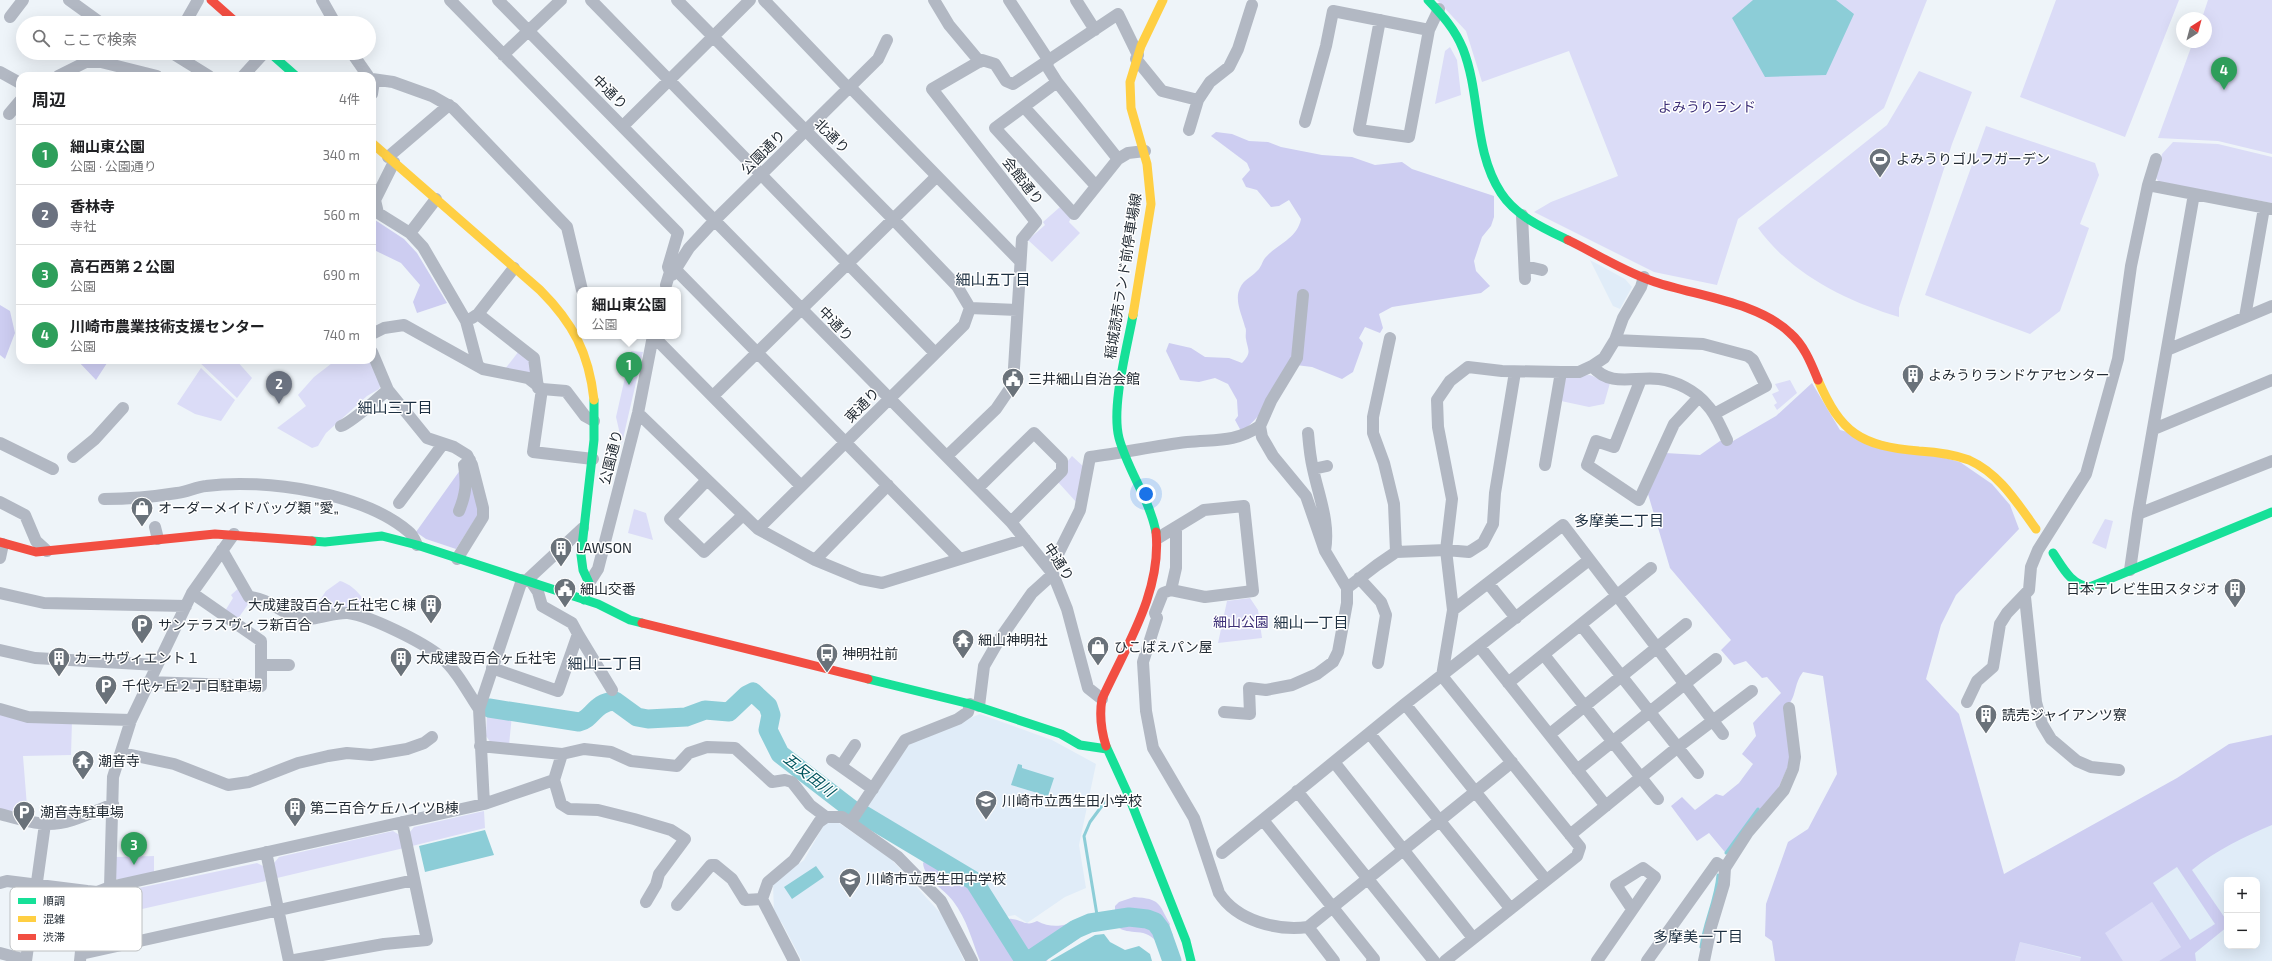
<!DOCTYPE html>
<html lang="ja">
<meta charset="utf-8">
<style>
:root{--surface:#fff;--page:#f6f6f6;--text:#202124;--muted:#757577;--line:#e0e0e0;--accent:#db2777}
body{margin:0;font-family:"Exo 2","Noto Sans JP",sans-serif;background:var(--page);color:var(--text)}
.controls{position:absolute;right:12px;bottom:12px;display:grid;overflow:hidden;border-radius:8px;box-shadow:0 4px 16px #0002}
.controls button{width:36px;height:36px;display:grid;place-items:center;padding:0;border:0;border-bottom:1px solid var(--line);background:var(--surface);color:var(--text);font:20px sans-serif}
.compass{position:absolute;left:2176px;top:12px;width:36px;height:36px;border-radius:50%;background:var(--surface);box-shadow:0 4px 16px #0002;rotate:36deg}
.you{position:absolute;left:1146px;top:494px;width:14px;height:14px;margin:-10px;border:3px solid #fff;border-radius:50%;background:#1a73e8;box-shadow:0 0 0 6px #1a73e833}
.badge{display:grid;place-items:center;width:26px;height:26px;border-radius:50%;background:var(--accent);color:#fff;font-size:13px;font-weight:700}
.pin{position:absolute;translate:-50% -33px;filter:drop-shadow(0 1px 2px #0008)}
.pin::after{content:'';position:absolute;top:21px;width:14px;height:12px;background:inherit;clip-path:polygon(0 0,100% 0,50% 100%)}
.popup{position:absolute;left:577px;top:287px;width:104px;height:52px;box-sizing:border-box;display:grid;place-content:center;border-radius:8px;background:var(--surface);filter:drop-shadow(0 1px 3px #0005);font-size:13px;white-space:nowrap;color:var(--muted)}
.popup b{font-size:15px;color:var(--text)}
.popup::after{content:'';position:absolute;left:50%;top:100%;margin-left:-8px;border:8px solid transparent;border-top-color:var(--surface)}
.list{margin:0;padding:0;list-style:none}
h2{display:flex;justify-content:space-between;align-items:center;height:52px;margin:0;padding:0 16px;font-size:17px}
h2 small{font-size:13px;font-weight:400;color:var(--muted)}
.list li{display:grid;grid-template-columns:26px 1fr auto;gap:12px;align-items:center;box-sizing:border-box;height:60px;padding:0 16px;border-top:1px solid var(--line)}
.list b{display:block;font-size:15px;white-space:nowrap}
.list p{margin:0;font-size:13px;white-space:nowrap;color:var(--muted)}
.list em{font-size:13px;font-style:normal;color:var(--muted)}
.icon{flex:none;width:22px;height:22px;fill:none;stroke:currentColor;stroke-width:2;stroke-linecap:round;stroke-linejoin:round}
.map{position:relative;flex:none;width:2272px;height:961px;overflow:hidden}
.search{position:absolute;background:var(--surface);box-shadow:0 4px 16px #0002;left:16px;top:16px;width:360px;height:44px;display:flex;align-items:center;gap:10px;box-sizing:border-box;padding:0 14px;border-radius:22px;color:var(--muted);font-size:15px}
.panel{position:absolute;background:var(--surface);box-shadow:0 4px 16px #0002;left:16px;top:72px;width:360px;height:292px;border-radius:12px}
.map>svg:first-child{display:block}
</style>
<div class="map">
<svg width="2272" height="961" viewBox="0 0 2272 961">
<rect width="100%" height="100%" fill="#eef4f9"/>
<path fill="#e0ecf8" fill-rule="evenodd" d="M1590,260L1625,279L1632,287L1620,309L1613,306Z
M980,714L1052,740L1096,764L1079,845L1086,888L1065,897L1027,923L1015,915L1004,917L972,871L929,847L867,807L910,743Z
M2272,754V961H1946ZM2227,880H2257V946H2227Z
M825,823H839L891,859L944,917L964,961H802L782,923L774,914L773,883L804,860Z"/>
<path fill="#dbdcf7" d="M1437,0H1927L1884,108L1738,219L1717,285L1654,272L1534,212L1551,202L1618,176L1569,51L1482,82L1466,31Z
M2056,0H2179L2125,137L2020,97Z
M2208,0H2272V154L2218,141L2158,138L2193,42H2206V18H2202Z
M1450,47L1457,60L1461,95L1435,104L1445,51Z
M1919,71L1972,92L1952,144L1899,308V317C1846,301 1791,274 1758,228L1887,125Z
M1986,126L2095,163L2099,175L2080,224L2089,228L2060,311L2030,334L1925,295Z
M2173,142L2218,144L2272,157V203L2159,182L2156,178L2162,154Z
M1060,207L1071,218L1069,222L1080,233L1052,262L1028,240L1045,225L1043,222Z
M519,351L531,360L532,372L528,374L505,369Z
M631,351L643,352L622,443L616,417Z
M197,360H236L252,378L237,398Z
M336,360H370L381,385L379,389L367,396L326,433L318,446L312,448L277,428L306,406L298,395L314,377Z
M201,368L235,400L221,421L195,414L177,404Z
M1590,375L1610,383L1604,404L1589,407L1561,401L1566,376Z
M1790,380L1797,393L1777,410L1774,405L1777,403L1772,394L1779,391L1775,384Z
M1072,456L1085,468L1077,503L1058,482L1067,472V462Z
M634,509L646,513L653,540L628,533Z
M2105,519L2113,521L2106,549L2092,543Z
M340,581C354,585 365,598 368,612L336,608L312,612L326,591Z
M240,587L251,600L237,620L225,611L233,598L231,595Z
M1250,598L1258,610L1262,638L1218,643L1227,601Z
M487,712L512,715L509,745L491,743L486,736Z
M0,714L72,721L71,755L23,756L28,819L0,812Z
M484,811L485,828L412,846L409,833L414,827Z
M393,831L401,836L404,848L277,878L274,863L279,857Z
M154,856V873L120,880L114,878L115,857Z
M257,863L263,866L266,881L89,921L90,903L96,897Z
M2152,902L2181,947L2159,961H2123L2104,933Z
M2020,942L2081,958L2080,961H2015Z"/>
<path fill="#cdcdf1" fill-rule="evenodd" d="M1216,132L1232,134L1249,141L1268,142L1281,147L1322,155L1352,157L1375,165L1402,162L1412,169L1494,196V217L1491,226L1482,237L1474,261L1476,271L1490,286L1481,293L1392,307L1379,314L1383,328L1380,333L1365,327L1359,338L1363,343L1362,347L1353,372L1342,379L1312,367L1288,364C1282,371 1280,378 1276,387C1269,402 1256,423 1241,431L1235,420L1238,416L1237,400L1228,384L1215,378L1199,382L1180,380L1166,351L1169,343L1191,348L1205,357L1229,358L1242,363C1252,352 1248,351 1246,339C1245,335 1247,330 1245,327C1242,315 1234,300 1240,288C1244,279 1251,278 1257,271C1261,268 1262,262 1265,258C1277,244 1297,239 1301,219L1289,200L1279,206L1271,207L1257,190L1246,187L1242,179L1250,170L1247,163L1211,136Z
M372,218L404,239L417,253L447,303L417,313L413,302L420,285L401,263L374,250L372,252Z
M0,305L10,311L15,333L5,359L0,355Z
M77,360H109L96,380Z
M1812,383L1840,430L1960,462L1992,484L2010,505L2019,529L1956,595L1941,625L1926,679L1959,714L2004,874L2177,778L2229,744L2272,735V825C2244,837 2216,850 2192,870L2227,921V927L2195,953L2196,961H2159L2181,947L2152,902L2105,933L2123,961H2080L2081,957L2020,942L2015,961H1775L1772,941L1765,936L1766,904L1788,842L1808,829L1837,774L1823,676L1803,672C1793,685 1797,698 1786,707L1790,762L1777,791L1729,857L1709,833L1697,841L1671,806L1682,797L1695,810L1716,794L1723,796L1739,783L1753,764L1742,754L1756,736L1753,723L1781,693L1767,677L1762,678L1746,661L1734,665L1721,650L1731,640L1670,568L1648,494L1665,453L1700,455L1720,441H1733L1776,416ZM2177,867L2215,924L2190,940L2153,883Z
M467,465L479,513L456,549L426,539L416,532L463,466Z
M932,852L970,874L1002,920C1005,920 1009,918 1012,919C1023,920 1026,927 1037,921C1054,930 1067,925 1083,918L1092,929C1082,936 1060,952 1049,956L1047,961H980C972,941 967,919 953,901C944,889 924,878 923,863Z
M1134,897C1161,899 1158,903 1170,924L1169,927L1173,935H1170V939L1157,942C1143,925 1126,938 1115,924V906L1119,902Z"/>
<path fill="#8ccdd7" d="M1753,0H1836L1854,14L1826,75L1765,77L1732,18Z
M1018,764L1022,765V768L1054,778L1047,799L1043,798L1044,795L1011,785Z
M485,830L494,855L425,872L419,846Z
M816,866L824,877L792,899L784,887Z
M1104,934L1110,942L1125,950L1139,946L1150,954L1152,961H1050L1095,935Z"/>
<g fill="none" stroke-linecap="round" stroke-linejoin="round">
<path stroke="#8ccdd7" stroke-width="3" d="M1726,853L1758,809
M1098,921L1084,836L1090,822L1107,799
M1701,947C1704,923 1716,900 1718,875"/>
<path stroke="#8ccdd7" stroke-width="19" d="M489,708L579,722C593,719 594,702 615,701L637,717L648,719L686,717L705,710L729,712L747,695L753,692L768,706L771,715L768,730L780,754L854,811
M862,814L974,881L1022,957L1030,960L1076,929L1090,923L1129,917L1147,919L1155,922L1161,930L1172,961"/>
<path stroke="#b2b8c3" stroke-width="12" d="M69,0L101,23
M322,0L335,23
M450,0L678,233L668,267L670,272L666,285
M498,0L1011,522L1053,574L1067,609L1088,688L1102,699
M591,0L935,353
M677,0L893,219L957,286L970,308L964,325L758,529
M764,0L849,89
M934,0L949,25L980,62
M1009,0L1049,61
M1076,0L1095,30
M10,17L23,0
M1380,20L1359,130L1409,137L1429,30L1439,9
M185,23L198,0
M172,53L209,76
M352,53L368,76
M503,55L561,0
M1136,59L1162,91L1198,100L1210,82L1229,67L1238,49L1252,5
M1045,63L1057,82L1118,159
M0,72L20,83
M58,76L86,62H101L157,76
M243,76L264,53
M372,79L393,82L432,96L453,108L567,227L582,290
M1057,82L995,128L1074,214L1118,159L1128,153L1145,151
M850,87L1019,260
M372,94L374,81
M1024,107L1096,186
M9,114L20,101
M1305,122L1326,46L1333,11L1429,30
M623,126L750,0
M1189,130L1198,100
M388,157L449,105
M394,162L375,200L378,213L410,233L423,247L466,321L478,366
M2148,185L2272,209
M1522,215L1525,279
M410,233L436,199
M1525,266L1542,270
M675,269L960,559
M672,275L689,248L715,220L878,59L887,40
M970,308L1017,310
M478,314L534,358L538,388
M2245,317L2264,208
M472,318L478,314L514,268
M372,334L384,328L404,325L483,369L528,378L542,389L566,391L585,416L594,421
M653,336L801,486
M1390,338L1373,417V433L1384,463L1394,504L1396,552
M1615,340L1703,344L1748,356L1753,360L1766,386L1714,414
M2167,350L2272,306
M372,352L388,390L427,438L454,447L467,455L472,465L483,508V517L457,559
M1592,366C1611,388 1634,376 1659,379C1676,381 1696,391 1707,405C1716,414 1721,428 1727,440
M1641,379L1614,447L1596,441L1587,465L1639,500L1674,424L1699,397
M542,389L533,452L593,459
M713,396L936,177
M638,413L758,529L815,560L861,579L882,583L1025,539
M341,426C354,421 376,399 388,390
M2154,429L2272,380
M1308,433C1309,445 1310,457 1313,469C1319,497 1330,522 1325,551
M0,443L53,469
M947,456L996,409L1013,384L1022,239L1036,222L932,89L982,60L995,64L1006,81L1013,84L1118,14L1138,55
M73,457L95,439L123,408
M1545,465L1561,372
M1313,469L1327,466
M707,480L670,519L704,552L742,516
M978,488L1034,433L1062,461V471L1011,522
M104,499C129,499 152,497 177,493C187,492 196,487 206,486C265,478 364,493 409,532C413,535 415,541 417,545
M0,502L25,515L36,541L47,551
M399,503L443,444
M459,511C466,494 467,483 464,465L470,460
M2138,514L2272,461
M155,527L158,539
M1158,538L1204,510L1244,506L1253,591L1205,597L1171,590L1176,568V528
M222,550L249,597C268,598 281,613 299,618C314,622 332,612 348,613C370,616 423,642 441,657C457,671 467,691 479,709
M0,558L3,544
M815,560L888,485
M1046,564L1057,556L1080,510L1090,457C1122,453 1154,446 1187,442C1215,439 1234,443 1260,426
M2130,570L2138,514L2194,194
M1359,578L1381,602L1386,615L1378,663
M526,581L583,528
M589,583L598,569L638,413L653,336
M1488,583L1516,618
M1347,588L1377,565L1396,552L1446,550L1469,552L1483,543L1493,524L1495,493L1515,372
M1171,590L1163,593L1155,613L1157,618L1143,662L1146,711L1153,748L1194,818L1219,893C1237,921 1277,931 1308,927L1512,762
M0,593L44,603L186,606
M2025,597L2036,702L2042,724L2051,739L2077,761L2091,767L2119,770
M1453,610L1563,525L1723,734
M1581,625L1698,773
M578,634L612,690
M1479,646L1606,806
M0,650L35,658L157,665
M1544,655L1658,799
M261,665H289
M492,668L558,691L578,634L572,623L542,606L538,592L532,583
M148,682L261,686V641L192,593
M1508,683L1651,568
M1967,702L1977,681L1993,667L2000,624L2007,613L2029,590L2031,567L2038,550L2086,474L2118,359L2131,266L2148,185L2156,159
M1405,704L1546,880
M979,706L984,666L999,640L1032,593L1053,574
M0,709L28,717L131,720
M1224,712L1250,714L1249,688L1266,690L1292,685L1317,674L1333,662L1338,652L1347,603V588L1325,551L1306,496L1273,456L1262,437L1260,426L1271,401L1297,358L1303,295
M1370,734L1510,908
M1550,734L1686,624
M480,746L562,754L584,749L611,752L631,761L677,766L689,753L707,747L735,748L772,782L785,780L792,782L810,805L826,817
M122,753L174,764L228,785L249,782L298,763L328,756L347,753L371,755L407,749L424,743L432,737
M832,760L873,789
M1334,762L1473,938
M841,766L855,745
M1577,770L1716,659
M554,780L561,804L569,809L598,810L634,819L671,830L685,839L659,874L656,885L646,902
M1297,791L1434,961
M484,804L479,709L522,580
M0,814C15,818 31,823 46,824C69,825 92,812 113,804
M1263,820L1374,959L1372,961
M850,823L905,740L958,719L968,712L970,704
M1570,835L1678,747L1752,691
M266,852L289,961L384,944L427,940L402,822
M1222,853L1405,704L1589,560
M0,883L7,881L87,891
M110,887L113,777L131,720L192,593L234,534
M677,905L711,865H715L732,879L745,900L762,899
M1308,927L1334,961
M0,953L26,960
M81,954L414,880
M26,961L45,824
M80,961L87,891L97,892L110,887L484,804L554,780L562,754
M794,961L762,899L768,882L794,860L819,822L826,817H842L898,857L941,901L972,961
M1445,961L1577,856L1580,847L1442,676L1453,610L1446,550L1452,499L1438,427L1437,400L1450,381L1468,367L1502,371L1561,372H1579L1592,366L1604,358L1615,340L1623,318L1641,287L1644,277
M1597,961L1655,877L1643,868L1616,885L1632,909
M1647,961L1717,863L1725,868
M1704,961L1711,927L1724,884L1725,868L1748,832L1784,790L1793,769L1795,757L1789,708"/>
<path stroke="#16e098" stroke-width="9" d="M1428,0C1442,15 1455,29 1463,49C1481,95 1473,150 1501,193C1516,216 1543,228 1568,240
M270,53L296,76
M1133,315C1127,348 1111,407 1119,438C1128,471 1149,498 1156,532
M312,541L325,542L382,536L417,545L598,604L630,620L642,623
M2053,553C2063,568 2071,585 2090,587L2272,512
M584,600L589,583L583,570L581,555L594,440V400
M868,679L970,704L1061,734L1080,745L1107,749
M1106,746L1127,792L1186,941L1191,961"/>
<path stroke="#ffcf43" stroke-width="9" d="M372,143L540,290C573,323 589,353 594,400
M1133,315L1151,204L1147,164L1131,108L1130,82L1141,46L1163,0
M1818,380C1841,433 1860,446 1919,451C1935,452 1953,454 1969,460C2000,474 2017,503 2036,529"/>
<path stroke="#f24e42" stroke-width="9" d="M211,0L237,23
M1568,240C1597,254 1624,272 1655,282C1697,296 1758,302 1790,333C1804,345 1811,363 1818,380
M0,542L36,552L215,534L312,541
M642,623L868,679
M1106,746C1101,730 1099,716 1102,699C1126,646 1162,592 1156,532"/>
</g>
<defs>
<g id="stadium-pin" transform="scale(1.15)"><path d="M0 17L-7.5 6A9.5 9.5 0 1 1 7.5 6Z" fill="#6a727a" stroke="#fff"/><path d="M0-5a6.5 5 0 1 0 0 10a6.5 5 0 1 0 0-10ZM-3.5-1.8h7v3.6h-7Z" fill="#fff"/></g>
<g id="building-pin" transform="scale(1.15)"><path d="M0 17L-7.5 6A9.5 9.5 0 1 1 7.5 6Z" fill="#6a727a" stroke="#fff"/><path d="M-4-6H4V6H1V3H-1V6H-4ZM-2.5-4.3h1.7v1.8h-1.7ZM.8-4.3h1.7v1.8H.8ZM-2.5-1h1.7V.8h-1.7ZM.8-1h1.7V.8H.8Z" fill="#fff"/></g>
<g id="civic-pin" transform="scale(1.15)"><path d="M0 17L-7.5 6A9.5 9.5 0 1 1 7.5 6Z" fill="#6a727a" stroke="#fff"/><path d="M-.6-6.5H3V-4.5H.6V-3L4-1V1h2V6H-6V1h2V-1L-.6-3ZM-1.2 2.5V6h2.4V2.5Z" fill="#fff"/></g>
<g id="shop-pin" transform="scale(1.15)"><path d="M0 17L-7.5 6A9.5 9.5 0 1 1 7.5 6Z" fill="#6a727a" stroke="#fff"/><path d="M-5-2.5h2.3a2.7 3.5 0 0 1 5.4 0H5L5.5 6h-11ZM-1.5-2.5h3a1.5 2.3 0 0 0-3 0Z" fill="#fff"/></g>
<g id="parking-pin" transform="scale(1.15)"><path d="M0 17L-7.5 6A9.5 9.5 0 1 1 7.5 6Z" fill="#6a727a" stroke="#fff"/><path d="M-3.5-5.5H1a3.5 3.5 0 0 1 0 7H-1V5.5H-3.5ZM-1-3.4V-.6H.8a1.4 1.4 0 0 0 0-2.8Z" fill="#fff"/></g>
<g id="temple-pin" transform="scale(1.15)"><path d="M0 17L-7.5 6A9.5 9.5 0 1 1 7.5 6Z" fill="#6a727a" stroke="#fff"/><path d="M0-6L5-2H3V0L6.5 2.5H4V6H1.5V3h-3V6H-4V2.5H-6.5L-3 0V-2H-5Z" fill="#fff"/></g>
<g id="bus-pin" transform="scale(1.15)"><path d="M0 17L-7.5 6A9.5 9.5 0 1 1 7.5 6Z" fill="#6a727a" stroke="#fff"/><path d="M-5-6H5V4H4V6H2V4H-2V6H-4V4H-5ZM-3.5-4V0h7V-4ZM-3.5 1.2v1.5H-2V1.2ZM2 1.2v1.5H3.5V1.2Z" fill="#fff"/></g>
<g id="school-pin" transform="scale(1.15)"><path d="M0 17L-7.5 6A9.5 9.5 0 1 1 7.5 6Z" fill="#6a727a" stroke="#fff"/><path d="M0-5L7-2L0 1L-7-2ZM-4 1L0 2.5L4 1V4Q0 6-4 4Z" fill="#fff"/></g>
</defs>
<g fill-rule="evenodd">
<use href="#stadium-pin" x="1880" y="159"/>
<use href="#building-pin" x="1913" y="375"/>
<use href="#civic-pin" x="1013" y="379"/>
<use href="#shop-pin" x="142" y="508"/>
<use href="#building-pin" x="561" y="548"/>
<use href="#civic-pin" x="565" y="589"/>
<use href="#building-pin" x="2235" y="589"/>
<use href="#building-pin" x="431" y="605"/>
<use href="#parking-pin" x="142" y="625"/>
<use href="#temple-pin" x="963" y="640"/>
<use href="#shop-pin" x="1098" y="647"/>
<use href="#bus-pin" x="827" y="654"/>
<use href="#building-pin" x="59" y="658"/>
<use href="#building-pin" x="401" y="658"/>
<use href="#parking-pin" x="106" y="686"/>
<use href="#building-pin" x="1986" y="715"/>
<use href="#temple-pin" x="83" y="761"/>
<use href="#school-pin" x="986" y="801"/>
<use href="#building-pin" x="295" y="808"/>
<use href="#parking-pin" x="24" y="812"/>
<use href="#school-pin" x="850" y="879"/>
</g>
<g text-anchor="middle" stroke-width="3" stroke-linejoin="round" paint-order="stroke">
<g font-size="14" fill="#232c35" stroke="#fff">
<text transform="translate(610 92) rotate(45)" y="5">中通り</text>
<text transform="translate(832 136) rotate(45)" y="5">北通り</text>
<text transform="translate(763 152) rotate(-45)" y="5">公園通り</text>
<text transform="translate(1023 181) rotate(52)" y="5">会館通り</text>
<text transform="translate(1123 276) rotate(-81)" y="5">稲城読売ランド前停車場線</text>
<text transform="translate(836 324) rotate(46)" y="5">中通り</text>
<text transform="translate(862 405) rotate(-45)" y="5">東通り</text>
<text transform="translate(611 457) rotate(-76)" y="5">公園通り</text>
<text transform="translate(1059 562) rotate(57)" y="5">中通り</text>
</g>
<g font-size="14" fill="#3d2f77" stroke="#fff">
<text x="1707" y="112">よみうりランド</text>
<text x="1241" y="627">細山公園</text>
</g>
<g font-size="14" fill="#232c35" stroke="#fff" text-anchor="start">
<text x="1896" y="164">よみうりゴルフガーデン</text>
<text x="1928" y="380">よみうりランドケアセンター</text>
<text x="1028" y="384">三井細山自治会館</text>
<text x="158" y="513">オーダーメイドバッグ類 ”愛„</text>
<text x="576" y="553">LAWSON</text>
<text x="580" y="594">細山交番</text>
<text x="2220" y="594" text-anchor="end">日本テレビ生田スタジオ</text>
<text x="416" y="610" text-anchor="end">大成建設百合ヶ丘社宅Ｃ棟</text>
<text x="158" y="630">サンテラスヴィラ新百合</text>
<text x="978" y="645">細山神明社</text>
<text x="1114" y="652">ひこばえパン屋</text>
<text x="842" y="659">神明社前</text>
<text x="74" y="663">カーサヴィエント１</text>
<text x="416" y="663">大成建設百合ヶ丘社宅</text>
<text x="122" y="691">千代ヶ丘２丁目駐車場</text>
<text x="2002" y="720">読売ジャイアンツ寮</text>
<text x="98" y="766">潮音寺</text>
<text x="1002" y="806">川崎市立西生田小学校</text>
<text x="310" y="813">第二百合ケ丘ハイツB棟</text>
<text x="40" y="817">潮音寺駐車場</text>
<text x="866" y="884">川崎市立西生田中学校</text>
</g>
<g font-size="15" fill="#1c2f41" stroke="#fff">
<text x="993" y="285">細山五丁目</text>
<text x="395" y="413">細山三丁目</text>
<text x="1619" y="526">多摩美二丁目</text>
<text x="1311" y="628">細山一丁目</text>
<text x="605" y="669">細山二丁目</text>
<text x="1698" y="942">多摩美一丁目</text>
</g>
<g font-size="15" font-style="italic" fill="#00545d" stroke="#fff">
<text transform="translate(809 775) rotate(38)" y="5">五反田川</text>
</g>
</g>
<rect x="10" y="887" width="132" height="64" rx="6" fill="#fff" stroke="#bdc0c2" stroke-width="1"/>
<rect x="18" y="898" width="18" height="6" fill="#16e098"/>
<rect x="18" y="916" width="18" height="6" fill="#ffcf43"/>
<rect x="18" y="934" width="18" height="6" fill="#f24e42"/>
<g font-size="11" fill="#232c35">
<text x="43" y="905">順調</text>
<text x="43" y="923">混雑</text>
<text x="43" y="941">渋滞</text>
</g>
</svg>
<div class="controls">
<button>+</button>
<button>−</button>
</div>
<svg class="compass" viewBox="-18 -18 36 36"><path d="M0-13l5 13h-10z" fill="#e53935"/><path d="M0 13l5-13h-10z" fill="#757577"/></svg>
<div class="you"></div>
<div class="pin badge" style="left:629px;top:385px;background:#2e9e5b">1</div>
<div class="popup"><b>細山東公園</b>公園</div>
<div class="pin badge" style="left:279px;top:404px;background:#6b7280">2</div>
<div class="pin badge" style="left:134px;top:865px;background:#2e9e5b">3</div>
<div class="pin badge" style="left:2224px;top:90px;background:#2e9e5b">4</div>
<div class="search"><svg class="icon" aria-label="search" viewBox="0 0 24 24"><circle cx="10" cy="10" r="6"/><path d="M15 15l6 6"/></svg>ここで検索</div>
<section class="panel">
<h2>周辺<small>4件</small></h2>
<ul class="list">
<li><span class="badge" style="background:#2e9e5b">1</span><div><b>細山東公園</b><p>公園 · 公園通り</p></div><em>340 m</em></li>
<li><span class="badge" style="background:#6b7280">2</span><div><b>香林寺</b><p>寺社</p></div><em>560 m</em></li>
<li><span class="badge" style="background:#2e9e5b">3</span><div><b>高石西第２公園</b><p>公園</p></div><em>690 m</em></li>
<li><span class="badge" style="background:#2e9e5b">4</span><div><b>川崎市農業技術支援センター</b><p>公園</p></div><em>740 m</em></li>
</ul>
</section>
</div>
